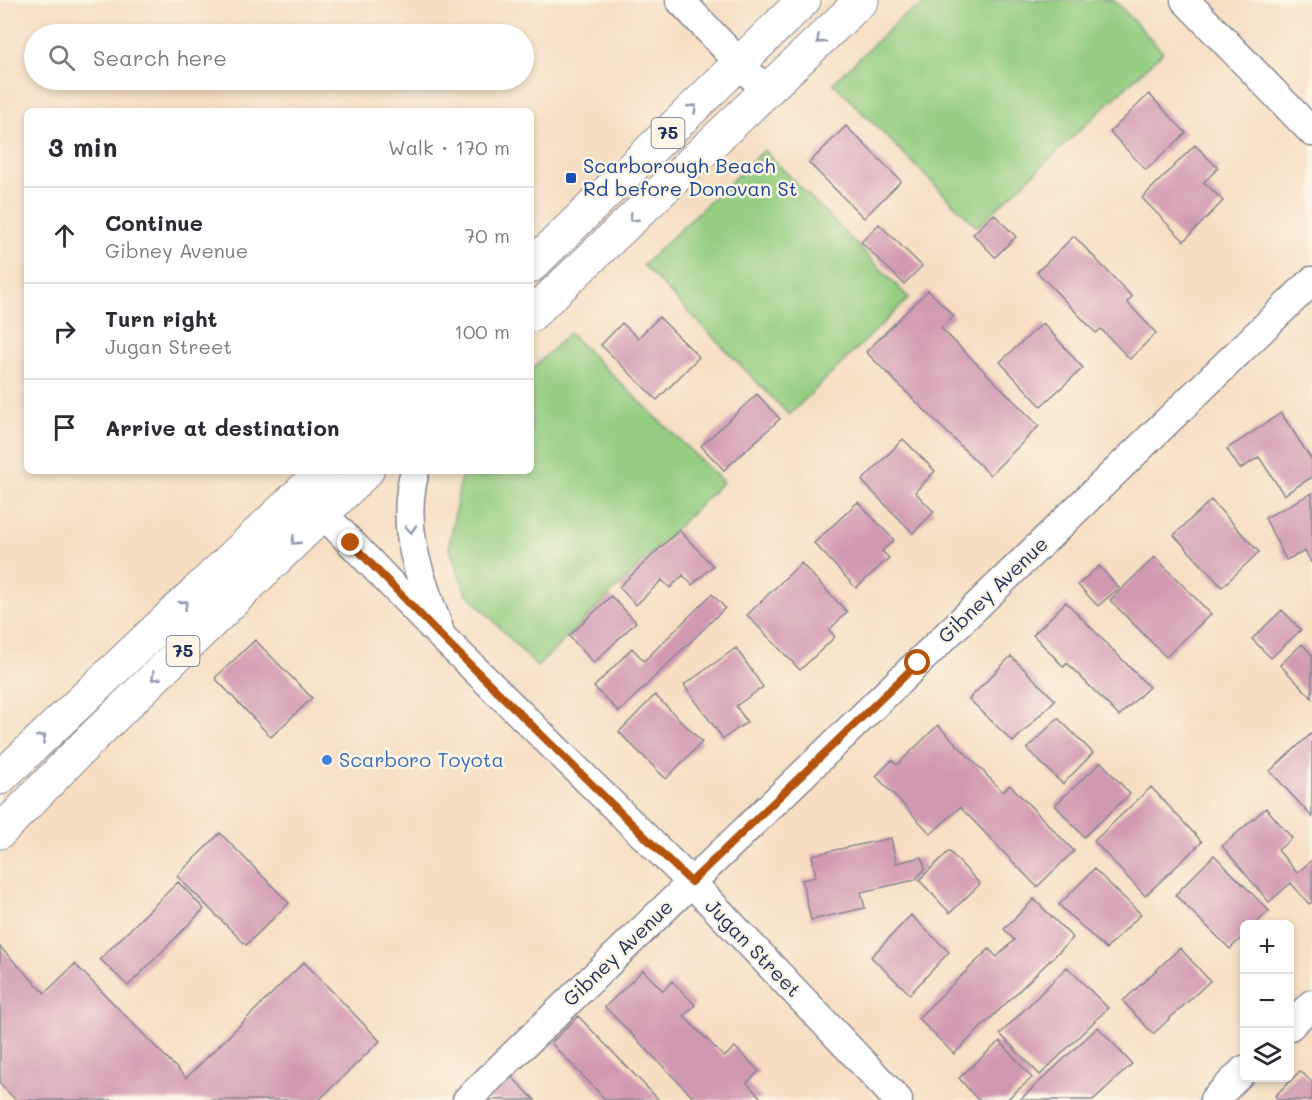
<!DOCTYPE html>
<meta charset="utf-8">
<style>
:root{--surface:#fff;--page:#f2f2f3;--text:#2b2b33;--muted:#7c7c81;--line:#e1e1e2}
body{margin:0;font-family:Mali,sans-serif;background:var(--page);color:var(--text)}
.controls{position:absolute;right:18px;bottom:18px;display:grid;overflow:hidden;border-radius:9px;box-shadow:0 3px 9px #0003}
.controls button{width:54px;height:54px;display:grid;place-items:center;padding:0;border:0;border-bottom:2px solid var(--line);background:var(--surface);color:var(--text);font:30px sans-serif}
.stop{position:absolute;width:18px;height:18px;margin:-14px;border:4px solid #b45309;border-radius:50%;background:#fff}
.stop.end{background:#b45309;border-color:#fff;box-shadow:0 2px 6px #0008}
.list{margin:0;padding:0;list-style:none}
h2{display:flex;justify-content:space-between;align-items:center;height:78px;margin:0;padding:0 24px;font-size:26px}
h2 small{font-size:20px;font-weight:400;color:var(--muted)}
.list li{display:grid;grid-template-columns:39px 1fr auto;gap:18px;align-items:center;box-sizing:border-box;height:96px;padding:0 24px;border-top:2px solid var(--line)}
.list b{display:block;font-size:22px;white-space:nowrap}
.list p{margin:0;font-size:20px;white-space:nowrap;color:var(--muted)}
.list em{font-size:20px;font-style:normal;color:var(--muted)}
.icon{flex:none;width:33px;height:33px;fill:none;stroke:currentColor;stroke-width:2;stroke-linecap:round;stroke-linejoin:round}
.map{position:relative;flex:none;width:1312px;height:1100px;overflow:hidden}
.search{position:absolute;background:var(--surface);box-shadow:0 3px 9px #0003;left:24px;top:24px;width:510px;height:66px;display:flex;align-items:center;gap:15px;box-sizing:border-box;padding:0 21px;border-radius:33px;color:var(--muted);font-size:22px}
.panel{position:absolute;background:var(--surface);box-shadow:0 3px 9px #0003;left:24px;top:108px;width:510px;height:366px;border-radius:9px}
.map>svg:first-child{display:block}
</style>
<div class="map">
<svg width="1312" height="1100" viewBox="0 0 1312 1100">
<rect width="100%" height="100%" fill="#fcf5e5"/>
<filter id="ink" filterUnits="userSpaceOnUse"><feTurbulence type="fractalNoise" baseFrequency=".0167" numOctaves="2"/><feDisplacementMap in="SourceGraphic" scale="12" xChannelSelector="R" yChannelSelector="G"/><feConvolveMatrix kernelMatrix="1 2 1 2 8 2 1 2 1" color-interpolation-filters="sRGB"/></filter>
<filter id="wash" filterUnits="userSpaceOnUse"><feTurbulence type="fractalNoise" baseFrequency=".008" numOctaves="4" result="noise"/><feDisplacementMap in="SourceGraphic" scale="24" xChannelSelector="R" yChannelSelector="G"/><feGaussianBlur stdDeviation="1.35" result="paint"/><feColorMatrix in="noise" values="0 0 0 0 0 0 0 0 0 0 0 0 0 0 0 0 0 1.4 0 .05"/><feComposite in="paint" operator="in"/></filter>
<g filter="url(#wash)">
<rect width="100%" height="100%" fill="#f6dec3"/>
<path fill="#95ce82" stroke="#587e70" stroke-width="1.5" d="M933,0H1114L1163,52L977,227L833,83L903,16Z
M764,150L909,298L789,415L643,265Z
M569,333L723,482L537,667L465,591L449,547L462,471H531V370Z"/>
<g id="blocks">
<path fill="#d199b1" d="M1149,94L1186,133L1146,170L1110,132Z
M846,126L901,181L864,218L809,163Z
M1195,145L1218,168L1204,182L1223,201L1184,241L1142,198Z
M994,214L1016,237L995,257L973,234Z
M879,224L922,266L904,284L861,242Z
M1074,236L1132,297L1127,302L1156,333L1130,359L1101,329L1096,333L1037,272Z
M928,290L954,316L941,328L1039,426L990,475L866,352Z
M659,317L699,357L657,400L601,345L622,323L638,338Z
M1043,323L1083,368L1041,406L1000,362Z
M757,394L780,419L724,470L701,446Z
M1281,413L1312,460V477L1284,495L1259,457L1240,469L1227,449Z
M903,439L935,471L915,492L934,512L913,533L862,481Z
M1312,493V564L1305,551L1286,560L1265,518Z
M1211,500L1259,552L1222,587L1174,535Z
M858,502L894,540L882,551L889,558L856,588L814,543Z
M679,530L713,566L692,585L683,575L670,588L662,580L636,605L619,587Z
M1155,557L1211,614L1166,657L1110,600Z
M801,563L847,612L829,630L835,637L800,670L747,615Z
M1099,566L1119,588L1098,606L1078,585Z
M712,594L725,608L619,712L594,687L632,648L644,661Z
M611,596L636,622L594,663L569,636Z
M1066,602L1149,687L1119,716L1067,663L1064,667L1033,635Z
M1282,610L1301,630L1271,658L1252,639Z
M255,640L312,698L271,737L215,678Z
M1302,644L1312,655V698L1280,665Z
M736,648L763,687L736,706L747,722L723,739L684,685Z
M1011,656L1055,700L1013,742L969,699Z
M655,695L702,742L666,779L619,732Z
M1058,718L1093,753L1063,784L1027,749Z
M938,725L1003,792L1010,785L1074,851L1037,887L960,807L931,834L876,776L892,760L897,765Z
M1312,733V817L1270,771Z
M1101,762L1130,794L1084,837L1055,805Z
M1151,787L1202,842L1145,896L1094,841Z
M1266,808L1292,838L1278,850L1297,873L1312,860V902L1309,904L1291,883L1269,902L1222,846Z
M220,833L289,903L246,945L177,876Z
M891,838L896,863L922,857L925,869L915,880L861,892L865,908L811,920L802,880L816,877L812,855Z
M949,851L980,884L950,913L919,880Z
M1214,855L1269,911L1255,924H1244V935L1230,949L1175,895Z
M1094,869L1141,914L1106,949L1059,905Z
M178,882L204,909L128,986L100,959Z
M1034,899L1073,938L954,1054L918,1018L989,949L997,957L1014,940L1004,929Z
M911,915L949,952L910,994L871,957Z
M0,947L45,993L75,964L186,1078L304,962L380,1041L319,1100H16L0,1084Z
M1180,948L1210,981L1153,1034L1123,1001Z
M1067,967L1108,1008L1040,1075L1000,1034Z
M643,970L663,991L672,981L695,1005L684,1016L724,1057L735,1047L759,1071L747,1083L763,1100H696L605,1007Z
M578,1016L659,1100H606L551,1043Z
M1098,1027L1132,1064L1093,1100H1020Z
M1000,1041L1032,1078L1006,1100H978L959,1078Z
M1300,1071L1312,1082V1100H1279L1275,1096Z
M511,1076L535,1100H487Z"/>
</g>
</g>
<g filter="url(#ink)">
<use href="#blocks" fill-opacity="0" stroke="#888690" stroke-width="1.5"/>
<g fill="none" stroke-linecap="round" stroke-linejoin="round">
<g stroke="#888690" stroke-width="31">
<path id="minor" d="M680,0L766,91
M1185,0L1312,132
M415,471C399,528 420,576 439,629
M307,497L441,636L691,882L898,1100
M1290,1026L1312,1004
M467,1100L1312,281
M1214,1100L1244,1070"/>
</g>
<g stroke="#888690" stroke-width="35">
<path id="primary" d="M531,266L804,0
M531,315L862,0
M0,778L323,471
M0,832L84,746L367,471"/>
</g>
<use href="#minor" stroke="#fff" stroke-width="28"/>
<use href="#primary" stroke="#fff" stroke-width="33"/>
</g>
<defs><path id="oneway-chevron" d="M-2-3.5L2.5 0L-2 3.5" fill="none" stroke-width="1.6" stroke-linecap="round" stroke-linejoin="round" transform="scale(1.5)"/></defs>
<g stroke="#8d97ae">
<use href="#oneway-chevron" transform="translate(820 40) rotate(137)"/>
<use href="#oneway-chevron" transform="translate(693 108) rotate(-44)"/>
<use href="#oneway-chevron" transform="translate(633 218) rotate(136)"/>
<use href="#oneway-chevron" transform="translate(411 529) rotate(85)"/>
<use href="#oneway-chevron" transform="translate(295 541) rotate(136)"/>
<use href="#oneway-chevron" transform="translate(184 604) rotate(-43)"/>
<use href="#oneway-chevron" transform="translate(155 677) rotate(136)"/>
<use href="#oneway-chevron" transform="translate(42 738) rotate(-43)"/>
</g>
</g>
<g fill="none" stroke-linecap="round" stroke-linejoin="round" filter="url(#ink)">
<path stroke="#b45309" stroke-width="8" d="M351,543L441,636L691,882L918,663"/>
</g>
<rect fill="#1a4fb4" stroke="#fcf5e5" stroke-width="2" x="565" y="172" width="12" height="12" rx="3"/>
<circle fill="#3f7fe0" stroke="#fcf5e5" stroke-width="2" cx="327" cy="760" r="6"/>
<g text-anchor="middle" stroke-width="5" stroke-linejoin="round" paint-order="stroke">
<g fill="#fcf5e5" stroke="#5e6a86" stroke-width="1.5">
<rect x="651.5" y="118" width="33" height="30" rx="4.5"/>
<rect x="166.5" y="636" width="33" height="30" rx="4.5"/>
</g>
<g font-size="18" font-weight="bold" fill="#1b2f5e">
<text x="668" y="139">75</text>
<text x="183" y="657">75</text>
</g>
<g font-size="20" fill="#164399" stroke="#fcf5e5" text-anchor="start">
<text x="583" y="173">Scarborough Beach<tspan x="583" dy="23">Rd before Donovan St</tspan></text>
</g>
<g font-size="20" fill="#1b2f5e" stroke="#fcf5e5">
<text transform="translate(993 590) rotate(-44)" y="7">Gibney Avenue</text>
<text transform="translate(753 948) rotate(46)" y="7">Jugan Street</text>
<text transform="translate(618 953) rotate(-44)" y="7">Gibney Avenue</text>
</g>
<g font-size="20" fill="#366cbe" stroke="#fcf5e5" text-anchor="start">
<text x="339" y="767">Scarboro Toyota</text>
</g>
</g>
</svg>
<div class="controls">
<button>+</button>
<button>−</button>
<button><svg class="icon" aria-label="layers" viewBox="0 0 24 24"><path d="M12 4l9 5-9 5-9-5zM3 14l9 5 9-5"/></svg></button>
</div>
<div class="stop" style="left:918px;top:663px"></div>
<div class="stop end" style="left:351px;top:543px"></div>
<div class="search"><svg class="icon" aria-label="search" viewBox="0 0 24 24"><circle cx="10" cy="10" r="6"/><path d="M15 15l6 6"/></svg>Search here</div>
<section class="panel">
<h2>3 min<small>Walk · 170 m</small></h2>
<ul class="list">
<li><svg class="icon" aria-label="ahead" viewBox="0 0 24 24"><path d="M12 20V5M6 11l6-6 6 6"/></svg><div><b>Continue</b><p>Gibney Avenue</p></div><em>70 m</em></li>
<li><svg class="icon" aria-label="right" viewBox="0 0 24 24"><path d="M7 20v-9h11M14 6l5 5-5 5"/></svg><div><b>Turn right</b><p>Jugan Street</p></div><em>100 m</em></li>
<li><svg class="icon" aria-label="arrive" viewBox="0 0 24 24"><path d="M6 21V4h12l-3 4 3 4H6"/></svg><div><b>Arrive at destination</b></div></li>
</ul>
</section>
</div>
